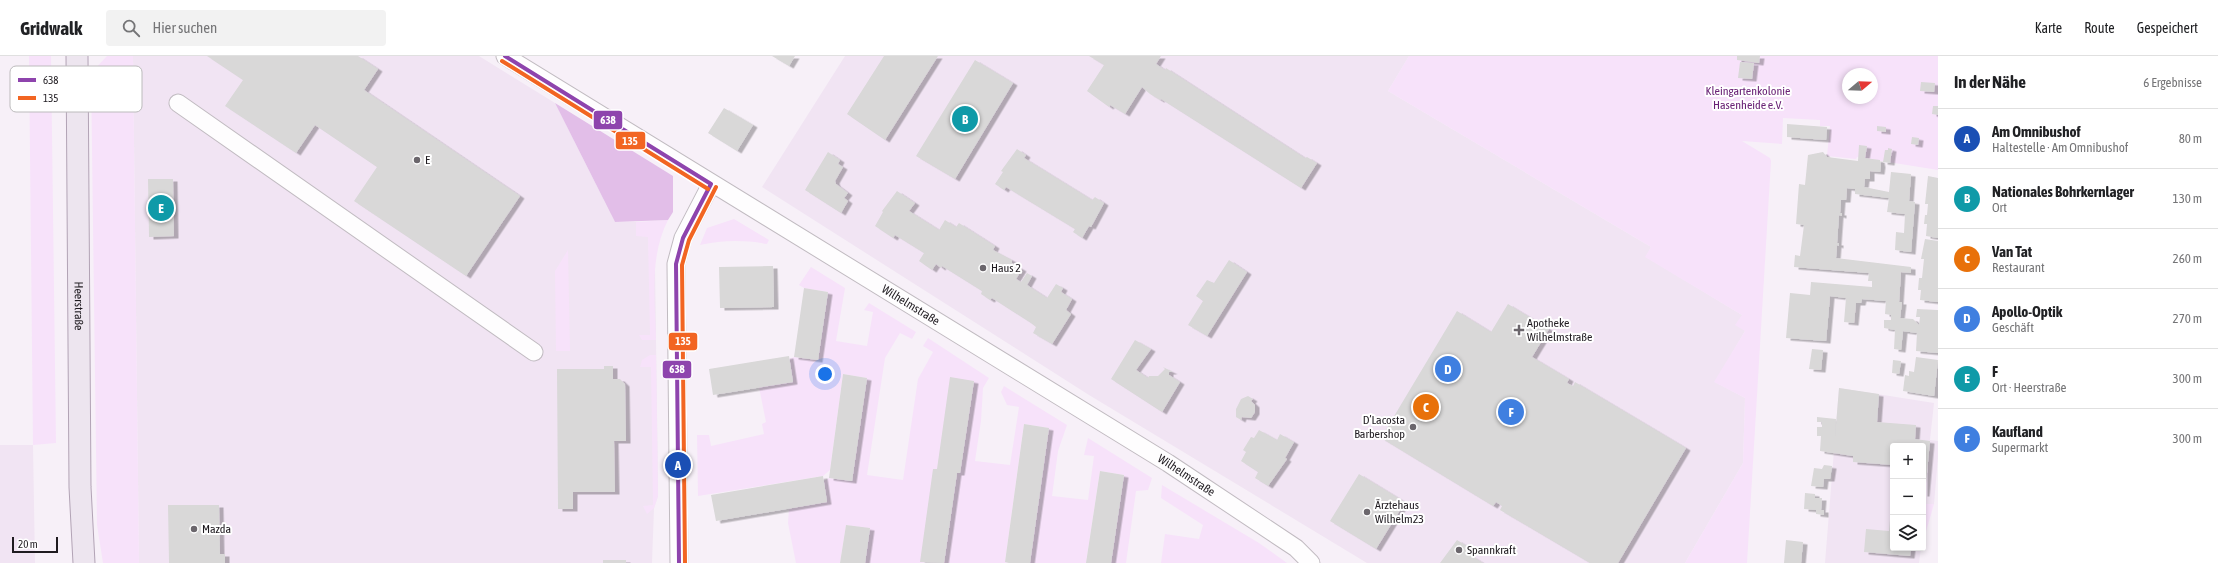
<!DOCTYPE html>
<html lang="de">
<meta charset="utf-8">
<style>
:root{--surface:#fff;--page:#f2f2f2;--text:#202124;--muted:#757577;--line:#e0e0e0;--accent:#db2777}
body{margin:0;font-family:"Asap Condensed",sans-serif;background:var(--page);color:var(--text)}
.controls{position:absolute;right:12px;bottom:12px;display:grid;overflow:hidden;border-radius:4px;box-shadow:0 2px 6px #0003}
.controls button{width:36px;height:36px;display:grid;place-items:center;padding:0;border:0;border-bottom:1px solid var(--line);background:var(--surface);color:var(--text);font:20px sans-serif}
.compass{position:absolute;left:1842px;top:12px;width:36px;height:36px;border-radius:50%;background:var(--surface);box-shadow:0 2px 6px #0003;rotate:71deg}
.scale{position:absolute;left:12px;bottom:10px;width:46px;box-sizing:border-box;padding-left:4px;border:2px solid #1f1b20;border-top:0;font-size:11px;line-height:14px;white-space:nowrap;color:#1f1b20;-webkit-text-stroke:3px #fff;paint-order:stroke}
.you{position:absolute;left:825px;top:318px;width:14px;height:14px;margin:-10px;border:3px solid #fff;border-radius:50%;background:#1a73e8;box-shadow:0 0 0 6px #1a73e833}
.badge{display:grid;place-items:center;width:26px;height:26px;border-radius:50%;background:var(--accent);color:#fff;font-size:13px;font-weight:700}
.pin{position:absolute;translate:-50% -50%;border:2px solid #fff;box-shadow:0 1px 4px #0006}
.list{margin:0;padding:0;list-style:none}
h2{display:flex;justify-content:space-between;align-items:center;height:52px;margin:0;padding:0 16px;font-size:17px}
h2 small{font-size:13px;font-weight:400;color:var(--muted)}
.list li{display:grid;grid-template-columns:26px 1fr auto;gap:12px;align-items:center;box-sizing:border-box;height:60px;padding:0 16px;border-top:1px solid var(--line)}
.list b{display:block;font-size:15px;white-space:nowrap}
.list p{margin:0;font-size:13px;white-space:nowrap;color:var(--muted)}
.list em{font-size:13px;font-style:normal;color:var(--muted)}
.icon{flex:none;width:22px;height:22px;fill:none;stroke:currentColor;stroke-width:2;stroke-linecap:round;stroke-linejoin:round}
.map{position:relative;flex:none;width:1938px;height:507px;overflow:hidden}
header{display:flex;align-items:center;gap:24px;box-sizing:border-box;height:56px;padding:0 20px;background:var(--surface);border-bottom:1px solid var(--line)}
header strong{font-size:19px}
nav{display:flex;gap:22px;margin-inline-start:auto;font-size:14px}
.search{width:280px;height:36px;background:var(--page);display:flex;align-items:center;gap:10px;box-sizing:border-box;padding:0 14px;border-radius:4px;color:var(--muted);font-size:15px}
main{display:flex}
aside{flex:1;background:var(--surface)}
.map>svg:first-child{display:block}
</style>
<header>
<strong>Gridwalk</strong>
<div class="search"><svg class="icon" aria-label="search" viewBox="0 0 24 24"><circle cx="10" cy="10" r="6"/><path d="M15 15l6 6"/></svg>Hier suchen</div>
<nav><a>Karte</a><a>Route</a><a>Gespeichert</a></nav>
</header>
<main>
<div class="map">
<svg width="1938" height="507" viewBox="0 0 1938 507">
<defs>
<filter id="shadow"><feDropShadow dx="4.5" dy="2.5" stdDeviation="0" flood-color="#0004"/></filter>
</defs>
<rect width="100%" height="100%" fill="#f7f0f8"/>
<path fill="#f1e4f3" d="M133,0H479L555,47L615,166H636L637,180H648L649,200L655,212L658,429V440L654,452L652,507H139Z
M845,0H1409L1388,35L1651,191L1646,201L1742,259L1745,275L1715,326L1745,342L1743,407L1685,507H1367L1089,339L762,131Z
M1839,332L1934,347L1930,384L1938,385V401L1934,448H1925L1923,474V390H1893V492H1921L1919,507H1825Z
M0,389H33L35,507H0Z"/>
<path fill="#f7e2fa" fill-rule="evenodd" d="M29,0H51L56,387L33,389Z
M107,0H133L139,507H103L97,469L91,17Z
M1409,0H1938V114L1857,101L1856,103L1827,100L1830,70H1820V64L1783,62L1782,88L1742,85L1770,102L1771,105L1747,507H1685L1743,407L1745,342L1714,326L1745,275L1735,269L1742,259L1645,201L1651,191L1388,35ZM1848,18H1872V42H1848Z
M734,163L769,184L767,188C744,184 723,184 700,189L707,172Z
M668,164C649,201 655,244 656,284H642L639,279H650L648,181L636,180V166Z
M568,194L570,295H556L555,215Z
M811,211L845,232L836,285L867,290L873,256L864,254L869,247L916,276L912,283L900,277L885,302L867,419L903,424L918,323L933,296L923,290L928,282L989,322L983,332L981,365L975,405L1010,409L1019,351L1007,349L1001,336L1004,330L1067,369L1058,395L1052,440L1088,444L1094,400L1084,399L1088,382L1152,422L1148,434L1136,435L1126,507H1111L1124,419L1100,415L1086,507H1030L1048,372L1024,368L1005,506L1009,507H944L957,417H960L974,325L937,413L921,506L927,507H865L870,473L846,469L840,507H796L788,467L789,453L827,446L824,425L829,422L852,425L867,322L843,318L830,414L823,420L698,440L697,379H709L711,390L764,378L762,368L766,366L759,331L793,326L789,303L794,301L818,304L828,236L804,232L799,229Z
M650,299H656L658,440L654,452L647,458L643,450L653,449L651,311H640L642,304Z
M1162,429L1259,487L1287,507H1161L1165,478L1199,483L1203,469L1161,442Z
M1925,448H1934L1923,486Z"/>
<path fill="#e2bee8" d="M555,47L673,120V156L668,164L615,166Z"/>
<path fill="#d9d8d8" filter="url(#shadow)" d="M207,0H358L378,13L364,34L520,140L466,220L354,145L377,111L315,69L296,97L225,50L243,24Z
M772,0H795L789,10Z
M884,0H938L885,84L847,58Z
M1089,0H1161L1156,8L1165,14L1166,12L1305,102L1307,101L1317,107L1301,132L1161,43L1160,44L1150,38L1142,31L1125,58L1110,49L1109,51L1087,35L1104,9Z
M1737,0H1760L1759,7L1737,4Z
M975,4L1013,27L955,123L916,100Z
M1740,6L1754,7L1752,23L1738,22Z
M1921,26L1935,27L1934,36L1920,35Z
M1933,50H1938V59L1932,58Z
M724,52L753,69L737,95L708,77Z
M1787,68L1827,71L1826,84L1787,81Z
M1877,70L1886,71V76L1877,75Z
M1912,81L1919,82L1918,89L1911,88Z
M1859,89L1867,90L1865,102L1880,104L1881,109L1880,116L1870,115V123H1865L1864,131L1889,136L1891,116L1911,118L1909,145L1915,146L1911,196L1895,194L1896,176L1904,177L1905,158L1887,156L1889,142L1855,138V133L1847,132L1846,144H1841L1840,157H1842V160L1839,159L1837,187H1839V190L1837,189L1836,202L1911,211V217L1901,216L1899,246H1902L1900,262L1913,263L1919,269L1920,261H1916L1917,253L1938,254V297L1916,295L1917,277L1903,275L1901,294L1894,293L1895,274L1884,272V264H1891V259L1885,258L1886,245L1862,243L1861,247H1856L1854,267L1844,266L1846,242L1830,240L1826,285L1786,282L1790,237L1810,239L1811,226L1872,231V225H1868L1869,217L1794,211L1795,199L1800,200L1804,169L1796,168L1799,128L1805,129L1808,99L1823,96L1827,101L1858,105Z
M1888,92L1892,93L1890,107L1883,106L1885,94H1888Z
M1017,93L1026,99L1024,102L1092,144L1095,141L1104,147L1091,171L1089,170L1082,182L1073,176L1075,173L1006,131L1004,134L995,128L1003,116L1001,115Z
M828,96L840,104L838,108L843,111L835,125L836,128L848,137L844,142L848,145L841,157L805,134Z
M1928,120L1938,122V182L1926,180L1927,168H1924L1925,159H1927L1928,148H1925Z
M148,123H173L174,180L149,181Z
M897,135L915,147L909,155L939,174L945,164L956,171L959,167L995,190L993,194L1012,204V207L1022,213L1016,223L1021,226L1027,217L1032,220L1027,229L1047,242L1056,228L1063,232L1061,236L1072,243L1066,254L1071,258L1052,288L1033,277L1036,271L1031,267L992,242L990,244L981,238L982,235L942,210L941,212L936,208L932,214L919,205L924,197L895,179L893,182L875,170L883,156L882,155Z
M1925,183L1938,185V246L1920,244L1921,234H1918L1919,222H1922L1924,203H1921Z
M1229,204L1247,216L1207,280L1188,269L1203,245L1196,240L1207,224L1214,227Z
M773,210L774,251L720,252L719,211Z
M804,232L828,236L818,304L794,301Z
M1508,248L1549,273L1532,301L1569,323L1567,327L1573,330L1575,326L1686,392L1618,507H1590L1500,454L1502,450L1496,446L1493,450L1381,382L1457,255L1491,276Z
M1135,284L1151,293L1136,314L1148,322L1149,320H1158L1165,313L1163,311L1173,316H1169V319L1180,326L1162,356L1111,323Z
M1812,293L1823,294L1821,314L1809,313Z
M789,300L793,326L713,339L709,313Z
M1916,301L1938,304L1934,340L1903,335L1905,319L1909,320V315L1914,316Z
M1893,304L1901,305L1899,318L1892,317Z
M604,310H613V323H620L625,328L626,385H614L615,436H573V453H558L557,313H604Z
M843,318L867,322L852,425L829,422Z
M950,321L974,325L960,417H957L944,507L920,506L933,413H937Z
M1839,332L1879,338L1877,366L1916,369L1915,383L1930,385L1925,438H1923V390H1893V409L1853,406V400L1820,395L1821,380H1817V371H1822V366H1817V361L1836,363L1835,381Z
M1248,340L1253,343L1251,345L1255,349V356L1251,362L1242,361L1241,364L1236,361V353L1241,343Z
M1024,368L1049,372L1030,507H1009L1005,506Z
M1259,374L1277,384L1280,378L1294,386L1285,402L1287,403L1268,430L1255,422L1258,416L1241,405L1246,396L1243,394L1251,381L1254,382Z
M1824,409L1832,410L1830,423H1824L1823,431L1811,430L1814,412L1822,413Z
M1100,415L1124,419L1114,487L1111,507H1086Z
M1359,418L1405,446L1376,493L1330,465Z
M823,420L827,446L716,465L711,439Z
M1805,437L1815,438V442H1822L1821,454H1824V459L1816,458V454L1804,453Z
M168,449H219L220,498H225V507H169Z
M1891,452H1893V492H1911L1910,500L1864,496L1866,473L1889,475Z
M846,469L870,472L865,507H840Z
M1457,484L1470,492L1467,497L1483,507H1440Z
M1786,484L1803,486L1801,507H1784Z
M603,504H626V507H603Z"/>
<g fill="none" stroke-linecap="round" stroke-linejoin="round">
<g stroke="#c1bbc1" stroke-width="19">
<g id="minor">
<path id="s1" d="M505,0L1168,407L1296,492L1311,507"/>
<path d="M178,47L534,296"/>
<path d="M679,507L676,208L683,182L711,128"/>
</g>
</g>
<g stroke="#b2a3b5" stroke-width="23">
<g id="major">
<path id="s2" d="M77,0L80,431L84,507"/>
</g>
</g>
<use href="#minor" stroke="#fefdfe" stroke-width="17"/>
<use href="#major" stroke="#ede5ef" stroke-width="21"/>
<g stroke="#fff" stroke-width="7">
<path id="bus-1" d="M505,0L711,128
M679,507L676,208L683,182L711,128"/>
</g>
<g stroke="#fff" stroke-width="7">
<path id="bus-2" d="M502,5L708,133
M685,507L682,209L689,184L716,131"/>
</g>
<use href="#bus-1" stroke="#8e44ad" stroke-width="4"/>
<use href="#bus-2" stroke="#f26522" stroke-width="4"/>
</g>
<g fill="#6b666c" stroke="#fff" stroke-width="1.5">
<circle cx="417" cy="104" r="4"/>
<circle cx="983" cy="212" r="4"/>
<path d="M1517 268h4v4h4v4h-4v4h-4v-4h-4v-4h4z"/>
<circle cx="1413" cy="371" r="4"/>
<circle cx="1367" cy="456" r="4"/>
<circle cx="194" cy="473" r="4"/>
<circle cx="1459" cy="494" r="4"/>
</g>
<g text-anchor="middle" stroke-width="4" stroke-linejoin="round" paint-order="stroke">
<g font-size="12" fill="#692175" stroke="#fff">
<text x="1748" y="39">Kleingartenkolonie<tspan x="1748" dy="14">Hasenheide e.V.</tspan></text>
</g>
<g font-size="12" fill="#1f1b20" stroke="#fff" text-anchor="start">
<text x="425" y="108">E</text>
<text x="991" y="216">Haus 2</text>
<text x="1527" y="271">Apotheke<tspan x="1527" dy="14">Wilhelmstraße</tspan></text>
<text x="1405" y="368" text-anchor="end">D’Lacosta<tspan x="1405" dy="14">Barbershop</tspan></text>
<text x="1375" y="453">Ärztehaus<tspan x="1375" dy="14">Wilhelm23</tspan></text>
<text x="202" y="477">Mazda</text>
<text x="1467" y="498">Spannkraft</text>
</g>
<g font-size="12" fill="#1f1b20" stroke="#fff">
<text dy="4" stroke="none"><textPath href="#s2" startOffset="250">Heerstraße</textPath></text>
<text dy="4" stroke="none"><textPath href="#s1" startOffset="476">Wilhelmstraße</textPath></text>
<text dy="4" stroke="none"><textPath href="#s1" startOffset="800">Wilhelmstraße</textPath></text>
</g>
</g>
<rect x="10" y="10" width="132" height="46" rx="6" fill="#fff" stroke="#bcbbbc" stroke-width="1"/>
<rect x="18" y="22" width="18" height="4" fill="#8e44ad"/>
<rect x="18" y="40" width="18" height="4" fill="#f26522"/>
<g font-size="11" fill="#1f1b20">
<text x="43" y="28">638</text>
<text x="43" y="46">135</text>
</g>
<g stroke="#fff" stroke-width="1.5">
<rect x="593" y="54" width="30" height="20" rx="4" fill="#8e44ad"/>
<rect x="615" y="75" width="31" height="19" rx="4" fill="#f26522"/>
<rect x="668" y="276" width="30" height="19" rx="4" fill="#f26522"/>
<rect x="662" y="304" width="30" height="19" rx="4" fill="#8e44ad"/>
</g>
<g font-size="11" text-anchor="middle" font-weight="bold" fill="#fff">
<text x="608" y="68">638</text>
<text x="630" y="89">135</text>
<text x="683" y="289">135</text>
<text x="677" y="317">638</text>
</g>
</svg>
<div class="controls">
<button>+</button>
<button>−</button>
<button><svg class="icon" aria-label="layers" viewBox="0 0 24 24"><path d="M12 4l9 5-9 5-9-5zM3 14l9 5 9-5"/></svg></button>
</div>
<svg class="compass" viewBox="-18 -18 36 36"><path d="M0-13l5 13h-10z" fill="#e53935"/><path d="M0 13l5-13h-10z" fill="#757577"/></svg>
<div class="scale">20 m</div>
<div class="you"></div>
<div class="pin badge" style="left:678px;top:409px;background:#1a4fb4">A</div>
<div class="pin badge" style="left:965px;top:63px;background:#0f9aa8">B</div>
<div class="pin badge" style="left:1426px;top:351px;background:#e8710a">C</div>
<div class="pin badge" style="left:1448px;top:313px;background:#3f7fe0">D</div>
<div class="pin badge" style="left:161px;top:152px;background:#0f9aa8">E</div>
<div class="pin badge" style="left:1511px;top:356px;background:#3f7fe0">F</div>
</div>
<aside>
<h2>In der Nähe<small>6 Ergebnisse</small></h2>
<ul class="list">
<li><span class="badge" style="background:#1a4fb4">A</span><div><b>Am Omnibushof</b><p>Haltestelle · Am Omnibushof</p></div><em>80 m</em></li>
<li><span class="badge" style="background:#0f9aa8">B</span><div><b>Nationales Bohrkernlager</b><p>Ort</p></div><em>130 m</em></li>
<li><span class="badge" style="background:#e8710a">C</span><div><b>Van Tat</b><p>Restaurant</p></div><em>260 m</em></li>
<li><span class="badge" style="background:#3f7fe0">D</span><div><b>Apollo-Optik</b><p>Geschäft</p></div><em>270 m</em></li>
<li><span class="badge" style="background:#0f9aa8">E</span><div><b>F</b><p>Ort · Heerstraße</p></div><em>300 m</em></li>
<li><span class="badge" style="background:#3f7fe0">F</span><div><b>Kaufland</b><p>Supermarkt</p></div><em>300 m</em></li>
</ul>
</aside>
</main>
